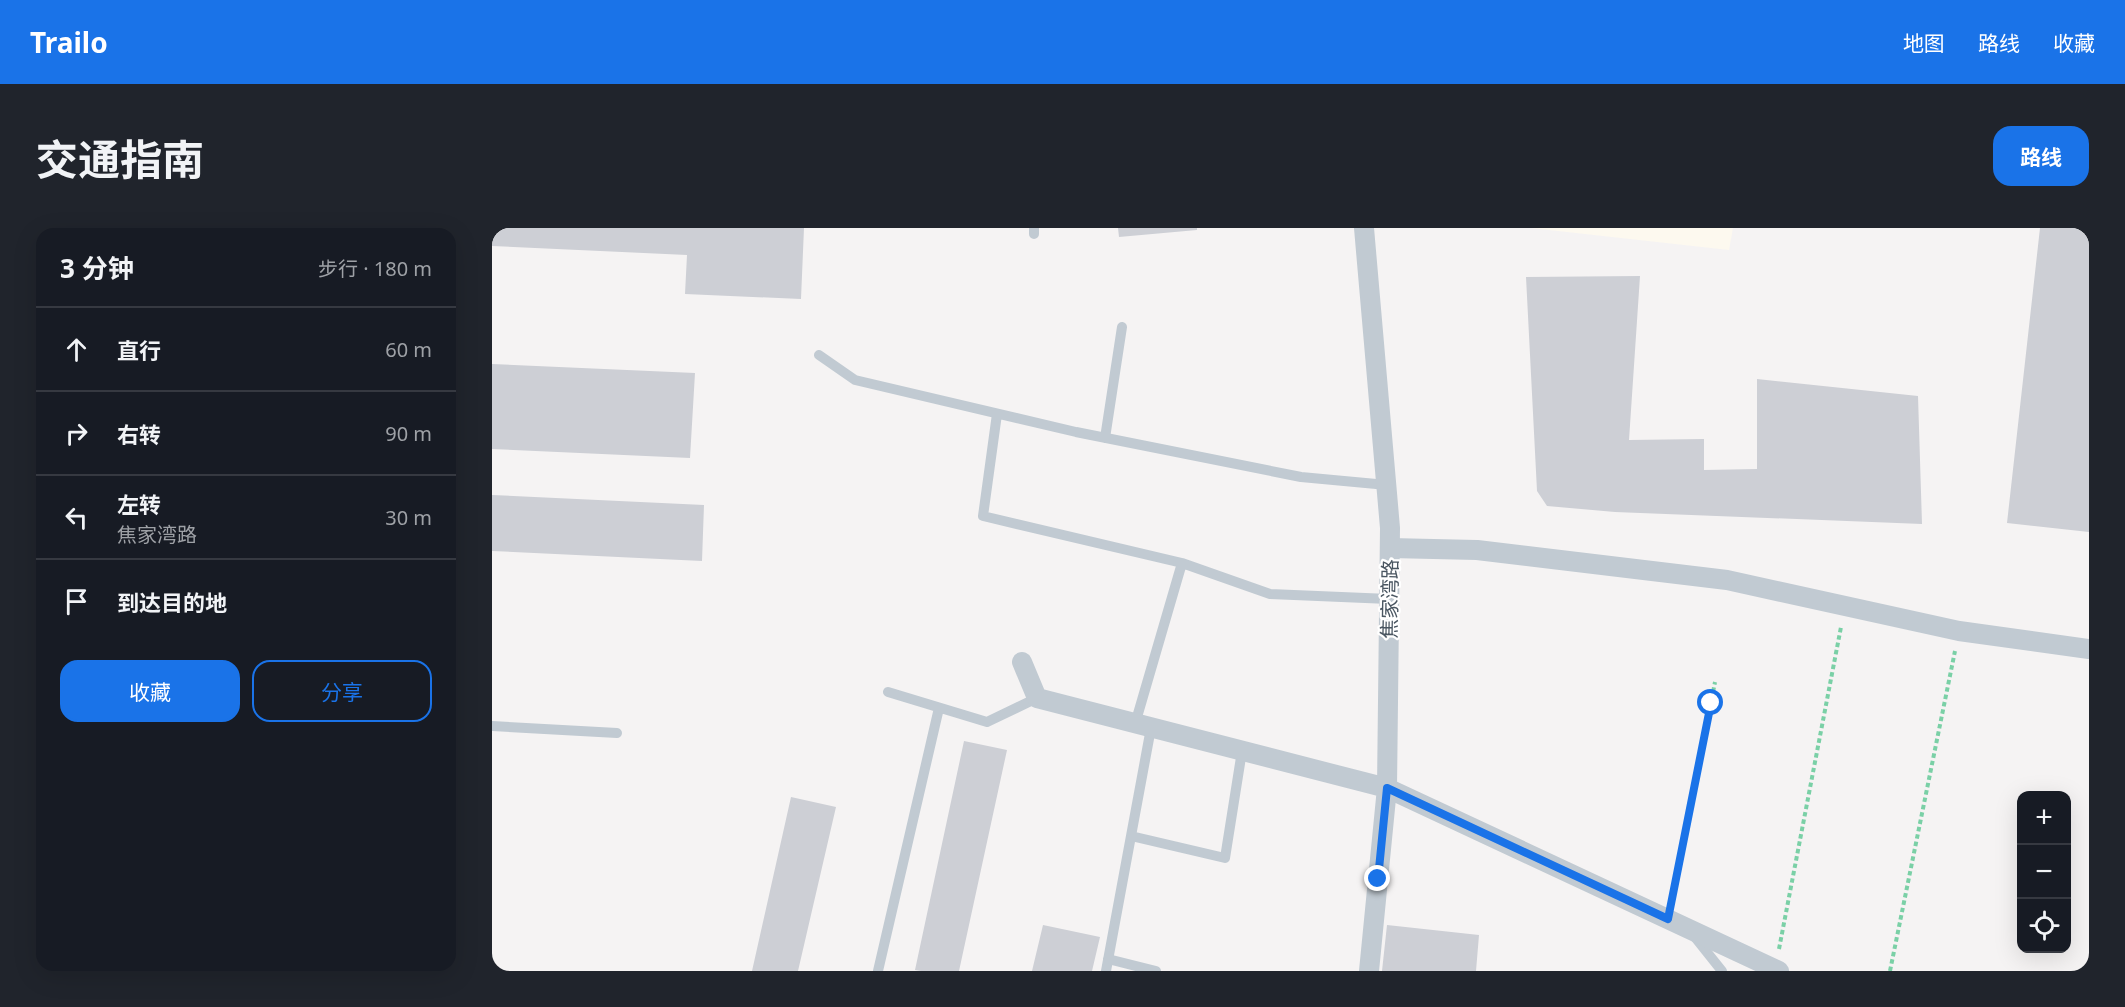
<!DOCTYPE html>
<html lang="zh">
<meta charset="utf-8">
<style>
:root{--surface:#171b24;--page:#20242c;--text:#f1f3f6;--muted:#9ea1a6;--line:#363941;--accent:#1a73e8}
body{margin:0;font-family:"Noto Sans","Noto Sans SC",sans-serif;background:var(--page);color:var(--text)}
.controls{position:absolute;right:18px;bottom:18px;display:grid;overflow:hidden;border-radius:12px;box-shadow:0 6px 24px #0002}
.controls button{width:54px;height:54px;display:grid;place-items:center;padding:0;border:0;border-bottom:2px solid var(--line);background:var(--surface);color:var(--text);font:30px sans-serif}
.stop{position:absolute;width:18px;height:18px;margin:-14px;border:4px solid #1a73e8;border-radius:50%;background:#fff}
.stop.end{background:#1a73e8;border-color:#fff;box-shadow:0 2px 6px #0008}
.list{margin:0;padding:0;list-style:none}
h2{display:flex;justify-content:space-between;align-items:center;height:78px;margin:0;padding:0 24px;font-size:26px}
h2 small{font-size:20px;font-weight:400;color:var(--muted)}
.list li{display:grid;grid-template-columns:39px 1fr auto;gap:18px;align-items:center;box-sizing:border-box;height:84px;padding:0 24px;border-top:2px solid var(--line)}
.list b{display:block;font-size:22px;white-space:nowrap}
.list p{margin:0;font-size:20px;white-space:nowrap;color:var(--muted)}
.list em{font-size:20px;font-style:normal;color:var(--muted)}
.actions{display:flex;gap:12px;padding:18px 24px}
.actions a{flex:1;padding:14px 0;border:2px solid var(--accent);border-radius:18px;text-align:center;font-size:21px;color:var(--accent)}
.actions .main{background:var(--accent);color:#fff}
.icon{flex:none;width:33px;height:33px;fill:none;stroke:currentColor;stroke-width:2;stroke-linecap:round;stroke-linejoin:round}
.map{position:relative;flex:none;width:1597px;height:743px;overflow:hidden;border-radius:18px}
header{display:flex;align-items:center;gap:36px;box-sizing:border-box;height:84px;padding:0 30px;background:var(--accent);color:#fff}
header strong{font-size:28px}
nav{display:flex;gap:33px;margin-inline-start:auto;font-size:21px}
.intro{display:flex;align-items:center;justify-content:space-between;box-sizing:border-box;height:144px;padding:0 36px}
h1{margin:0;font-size:42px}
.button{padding:15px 27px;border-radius:18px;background:var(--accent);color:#fff;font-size:21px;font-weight:700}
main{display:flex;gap:36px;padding:0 36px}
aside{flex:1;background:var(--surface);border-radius:18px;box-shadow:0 6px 24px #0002}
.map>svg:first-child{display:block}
</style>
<header>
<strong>Trailo</strong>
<nav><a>地图</a><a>路线</a><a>收藏</a></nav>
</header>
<div class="intro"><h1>交通指南</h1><a class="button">路线</a></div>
<main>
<aside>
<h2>3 分钟<small>步行 · 180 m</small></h2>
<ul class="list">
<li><svg class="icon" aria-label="ahead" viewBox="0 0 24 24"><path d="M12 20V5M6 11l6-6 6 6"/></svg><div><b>直行</b></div><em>60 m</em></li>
<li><svg class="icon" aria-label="right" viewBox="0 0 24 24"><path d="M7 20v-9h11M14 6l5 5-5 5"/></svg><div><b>右转</b></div><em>90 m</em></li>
<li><svg class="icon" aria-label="left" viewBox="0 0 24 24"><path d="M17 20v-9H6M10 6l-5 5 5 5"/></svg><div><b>左转</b><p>焦家湾路</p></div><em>30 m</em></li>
<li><svg class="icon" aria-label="arrive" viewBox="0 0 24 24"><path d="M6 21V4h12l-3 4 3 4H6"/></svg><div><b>到达目的地</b></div></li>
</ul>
<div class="actions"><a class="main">收藏</a><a>分享</a></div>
</aside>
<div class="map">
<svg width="1597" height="743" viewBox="0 0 1597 743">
<rect width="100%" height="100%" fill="#f5f3f3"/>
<path fill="#fdf9ef" d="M1039,0H1241L1237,22Z"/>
<path fill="#cdcfd5" d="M0,0H312L309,71L193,66L195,27L0,18Z
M626,0H705V2L627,9Z
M1548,0H1597V304L1515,295Z
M1148,48L1137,212L1212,211V242L1265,241V151L1426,168L1430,296L1123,284L1055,278L1045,263L1034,49Z
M0,136L203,145L198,230L0,221Z
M0,267L212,277L210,333L0,323Z
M472,513L515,522L467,743H429L423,742Z
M299,569L344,579L306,743H260Z
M551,697L608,709L600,743H540Z
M895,697L987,707L984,743H890Z"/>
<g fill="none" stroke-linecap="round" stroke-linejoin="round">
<path stroke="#7ad0a6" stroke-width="4" stroke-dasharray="4.5 3" stroke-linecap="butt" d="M1181,670L1223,454
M1287,721L1349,399
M1398,743L1463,423"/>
<path stroke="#c1cad2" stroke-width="10" d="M542,6V0
M327,127L363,152L584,204L809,249L895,257
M505,186L491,288L690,335L778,366L897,371
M613,210L630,99
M396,464L495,494L545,470
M643,496L690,335
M0,498L125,505
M639,608L733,630L750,523
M1202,708L1230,743
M616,731L664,743
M386,743L447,480
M614,743L659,500"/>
<path stroke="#c1cad2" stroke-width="20" d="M872,0L898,300L895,560L877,743
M898,320L985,322L1235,352L1467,403L1597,421
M530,434L545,470L895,560L1287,743"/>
</g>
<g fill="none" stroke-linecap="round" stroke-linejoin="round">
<path stroke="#1a73e8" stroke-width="8" d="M886,651L895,560L1176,691L1219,475"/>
</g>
<g text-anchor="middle" stroke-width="4.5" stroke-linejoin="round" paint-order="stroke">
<g font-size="20" fill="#4a5661" stroke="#fff">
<text transform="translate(898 371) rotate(-89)" y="7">焦家湾路</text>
</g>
</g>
</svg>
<div class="controls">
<button>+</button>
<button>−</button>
<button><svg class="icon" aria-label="locate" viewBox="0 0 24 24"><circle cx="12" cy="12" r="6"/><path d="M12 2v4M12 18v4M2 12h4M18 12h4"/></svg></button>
</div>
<div class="stop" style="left:1219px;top:475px"></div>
<div class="stop end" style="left:886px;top:651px"></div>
</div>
</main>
